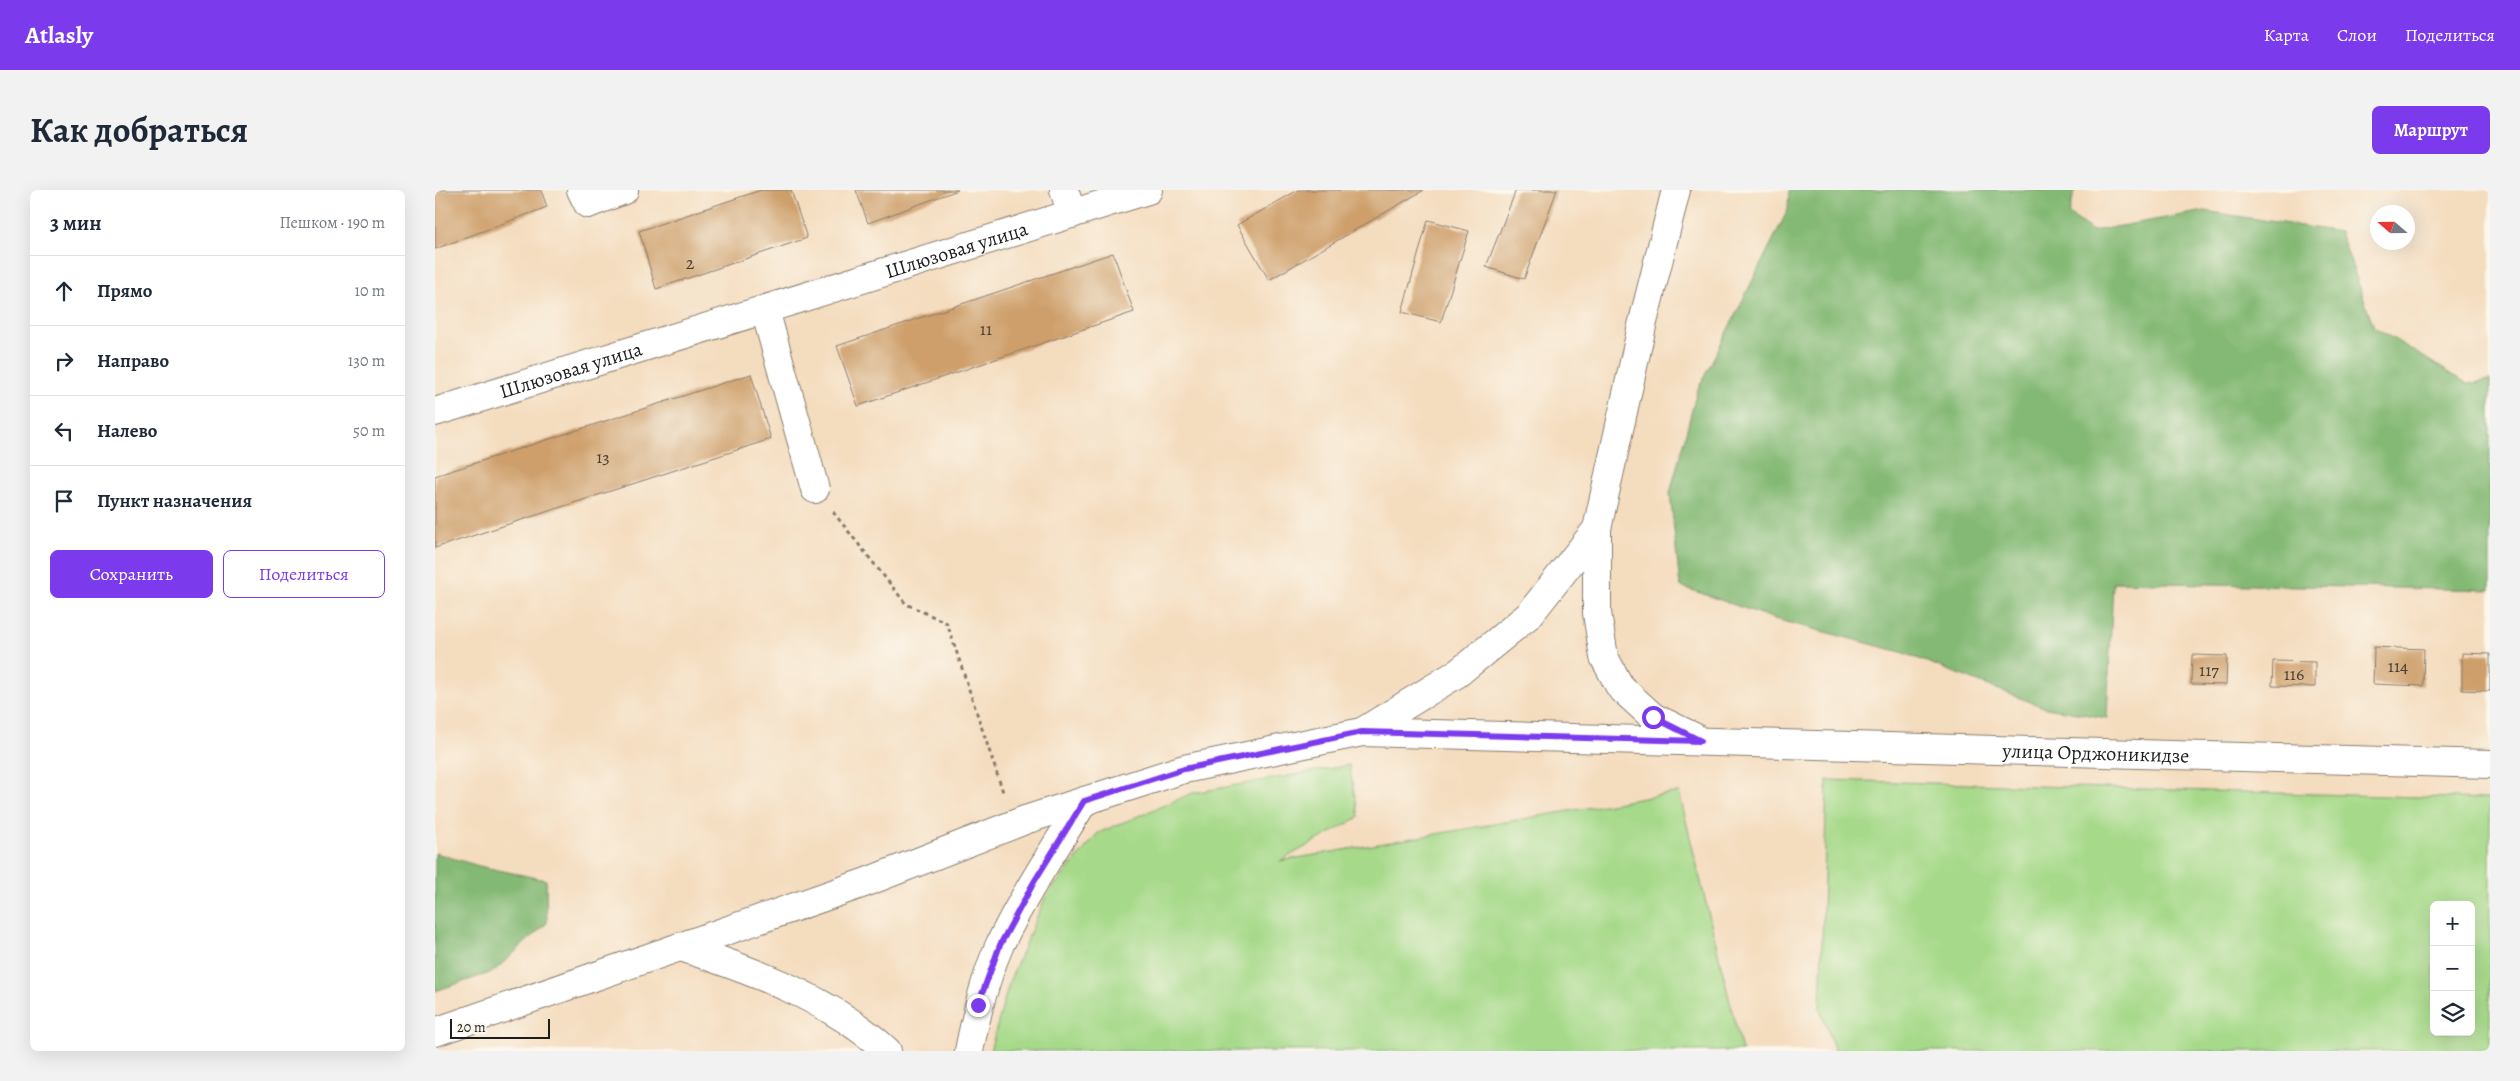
<!DOCTYPE html>
<html lang="ru">
<meta charset="utf-8">
<style>
:root{--surface:#fff;--page:#f2f2f3;--text:#1f2937;--muted:#747a83;--line:#e0e1e3;--accent:#7c3aed}
body{margin:0;font-family:Alegreya,serif;background:var(--page);color:var(--text)}
.controls{position:absolute;right:15px;bottom:15px;display:grid;overflow:hidden;border-radius:8px;box-shadow:0 5px 20px #0002}
.controls button{width:45px;height:45px;display:grid;place-items:center;padding:0;border:0;border-bottom:1px solid var(--line);background:var(--surface);color:var(--text);font:25px sans-serif}
.compass{position:absolute;left:1935px;top:15px;width:45px;height:45px;border-radius:50%;background:var(--surface);box-shadow:0 5px 20px #0002;rotate:290deg}
.scale{position:absolute;left:15px;bottom:12px;width:100px;box-sizing:border-box;padding-left:5px;border:2px solid #1c1c1c;border-top:0;font-size:14px;line-height:18px;white-space:nowrap;color:#1c1c1c;-webkit-text-stroke:4px #fbf7ec;paint-order:stroke}
.stop{position:absolute;width:15px;height:15px;margin:-11px;border:4px solid #7c3aed;border-radius:50%;background:#fff}
.stop.end{background:#7c3aed;border-color:#fff;box-shadow:0 1px 5px #0008}
.list{margin:0;padding:0;list-style:none}
h2{display:flex;justify-content:space-between;align-items:center;height:65px;margin:0;padding:0 20px;font-size:21px}
h2 small{font-size:16px;font-weight:400;color:var(--muted)}
.list li{display:grid;grid-template-columns:32px 1fr auto;gap:15px;align-items:center;box-sizing:border-box;height:70px;padding:0 20px;border-top:1px solid var(--line)}
.list b{display:block;font-size:19px;white-space:nowrap}
.list em{font-size:16px;font-style:normal;color:var(--muted)}
.actions{display:flex;gap:10px;padding:15px 20px}
.actions a{flex:1;padding:11px 0;border:1px solid var(--accent);border-radius:8px;text-align:center;font-size:18px;color:var(--accent)}
.actions .main{background:var(--accent);color:#fff}
.icon{flex:none;width:28px;height:28px;fill:none;stroke:currentColor;stroke-width:2;stroke-linecap:round;stroke-linejoin:round}
.map{position:relative;flex:none;width:2055px;height:861px;overflow:hidden;border-radius:8px}
header{display:flex;align-items:center;gap:30px;box-sizing:border-box;height:70px;padding:0 25px;background:var(--accent);color:#fff}
header strong{font-size:24px}
nav{display:flex;gap:28px;margin-inline-start:auto;font-size:18px}
.intro{display:flex;align-items:center;justify-content:space-between;box-sizing:border-box;height:120px;padding:0 30px}
h1{margin:0;font-size:35px}
.button{padding:12px 22px;border-radius:8px;background:var(--accent);color:#fff;font-size:18px;font-weight:700}
main{display:flex;gap:30px;padding:0 30px}
aside{flex:1;background:var(--surface);border-radius:8px;box-shadow:0 5px 20px #0002}
.map>svg:first-child{display:block}
</style>
<header>
<strong>Atlasly</strong>
<nav><a>Карта</a><a>Слои</a><a>Поделиться</a></nav>
</header>
<div class="intro"><h1>Как добраться</h1><a class="button">Маршрут</a></div>
<main>
<aside>
<h2>3 мин<small>Пешком · 190 m</small></h2>
<ul class="list">
<li><svg class="icon" aria-label="ahead" viewBox="0 0 24 24"><path d="M12 20V5M6 11l6-6 6 6"/></svg><div><b>Прямо</b></div><em>10 m</em></li>
<li><svg class="icon" aria-label="right" viewBox="0 0 24 24"><path d="M7 20v-9h11M14 6l5 5-5 5"/></svg><div><b>Направо</b></div><em>130 m</em></li>
<li><svg class="icon" aria-label="left" viewBox="0 0 24 24"><path d="M17 20v-9H6M10 6l-5 5 5 5"/></svg><div><b>Налево</b></div><em>50 m</em></li>
<li><svg class="icon" aria-label="arrive" viewBox="0 0 24 24"><path d="M6 21V4h12l-3 4 3 4H6"/></svg><div><b>Пункт назначения</b></div></li>
</ul>
<div class="actions"><a class="main">Сохранить</a><a>Поделиться</a></div>
</aside>
<div class="map">
<svg width="2055" height="861" viewBox="0 0 2055 861">
<rect width="100%" height="100%" fill="#fbf7ec"/>
<filter id="ink" filterUnits="userSpaceOnUse"><feTurbulence type="fractalNoise" baseFrequency=".02" numOctaves="2"/><feDisplacementMap in="SourceGraphic" scale="10" xChannelSelector="R" yChannelSelector="G"/><feConvolveMatrix kernelMatrix="1 2 1 2 8 2 1 2 1" color-interpolation-filters="sRGB"/></filter>
<filter id="wash" filterUnits="userSpaceOnUse"><feTurbulence type="fractalNoise" baseFrequency=".0096" numOctaves="4" result="noise"/><feDisplacementMap in="SourceGraphic" scale="20" xChannelSelector="R" yChannelSelector="G"/><feGaussianBlur stdDeviation="1.12" result="paint"/><feColorMatrix in="noise" values="0 0 0 0 0 0 0 0 0 0 0 0 0 0 0 0 0 1.4 0 .05"/><feComposite in="paint" operator="in"/></filter>
<g filter="url(#wash)">
<rect width="100%" height="100%" fill="#f4dcbe"/>
<path fill="#a6d989" stroke="#617a52" fill-rule="evenodd" d="M914,575L924,627L845,671L1244,602L1307,861H555L575,790L611,706L663,643L758,603Z
M1392,590L2055,609V861H1400L1385,819ZM1999,715H2036V842H1999Z"/>
<path fill="#84b975" stroke="#506a48" d="M1354,0H1640L1634,24L1658,41L1770,21L1905,42L1939,137L2033,194L2055,190V400L1678,392L1672,528L1611,518L1466,462L1340,429L1245,396L1235,303L1262,201L1353,20Z
M0,663L44,676L111,690L112,733L58,782L0,801Z"/>
<g id="blocks">
<path fill="#ce9f6b" d="M6,0H106L112,17L0,59V2Z
M326,0H356L372,48L221,99L204,41Z
M421,0H523L433,33Z
M863,0H989L834,90L802,35Z
M1081,0H1122L1089,89L1051,77Z
M993,30L1034,41L1006,132L967,122Z
M678,63L699,122L423,216L402,156Z
M316,184L336,249L0,358V286Z
M1939,457L1989,459L1988,496L1938,494Z
M2027,463L2055,464V501L2027,500Z
M1757,465L1792,466L1791,495L1756,494Z
M1838,471L1880,472V497L1837,496Z"/>
</g>
</g>
<g filter="url(#ink)">
<use href="#blocks" fill-opacity="0" stroke="#887c6d" stroke-width="1"/>
<g fill="none" stroke-linecap="round" stroke-linejoin="round">
<g stroke="#887c6d" stroke-width="30">
<g id="minor">
<path d="M146,0L153,14L189,0"/>
<path d="M629,0L637,24"/>
<path d="M1241,0L1207,136L1162,339V423L1169,467L1185,497L1218,527L1259,547"/>
<path d="M330,120L380,299"/>
<path id="s1" d="M0,222L713,0"/>
<path d="M927,542L1023,483L1094,425L1162,339"/>
<path d="M246,757C318,781 396,809 452,861"/>
<path id="s2" d="M0,842L429,693L590,630L749,579L927,542L2055,574"/>
<path d="M534,861C541,825 550,788 565,754C589,704 620,658 649,611"/>
</g>
</g>
<path stroke="#887c6d" stroke-width="3" stroke-dasharray="4 4" stroke-linecap="butt" d="M398,322L471,414L512,433L569,605"/>
<use href="#minor" stroke="#fff" stroke-width="28"/>
</g>
</g>
<g fill="none" stroke-linecap="round" stroke-linejoin="round" filter="url(#ink)">
<path stroke="#7c3aed" stroke-width="6" d="M543,815L565,755L599,692L649,611L749,579L927,542L1266,551L1218,527"/>
</g>
<g text-anchor="middle" stroke-width="5" stroke-linejoin="round" paint-order="stroke">
<g font-size="18" fill="#483d30">
<text x="255" y="79">2</text>
<text x="551" y="145">11</text>
<text x="168" y="273">13</text>
<text x="1963" y="482">114</text>
<text x="1774" y="486">117</text>
<text x="1859" y="490">116</text>
</g>
<g font-size="20" fill="#1c1c1c" stroke="#fbf7ec">
<text dy="7" stroke="none"><textPath href="#s1" startOffset="546">Шлюзовая улица</textPath></text>
<text dy="7" stroke="none"><textPath href="#s1" startOffset="142">Шлюзовая улица</textPath></text>
<text dy="7" stroke="none"><textPath href="#s2" startOffset="1710">улица Орджоникидзе</textPath></text>
</g>
</g>
</svg>
<div class="controls">
<button>+</button>
<button>−</button>
<button><svg class="icon" aria-label="layers" viewBox="0 0 24 24"><path d="M12 4l9 5-9 5-9-5zM3 14l9 5 9-5"/></svg></button>
</div>
<svg class="compass" viewBox="-18 -18 36 36"><path d="M0-13l5 13h-10z" fill="#e53935"/><path d="M0 13l5-13h-10z" fill="#747a83"/></svg>
<div class="scale">20 m</div>
<div class="stop" style="left:1218px;top:527px"></div>
<div class="stop end" style="left:543px;top:815px"></div>
</div>
</main>
